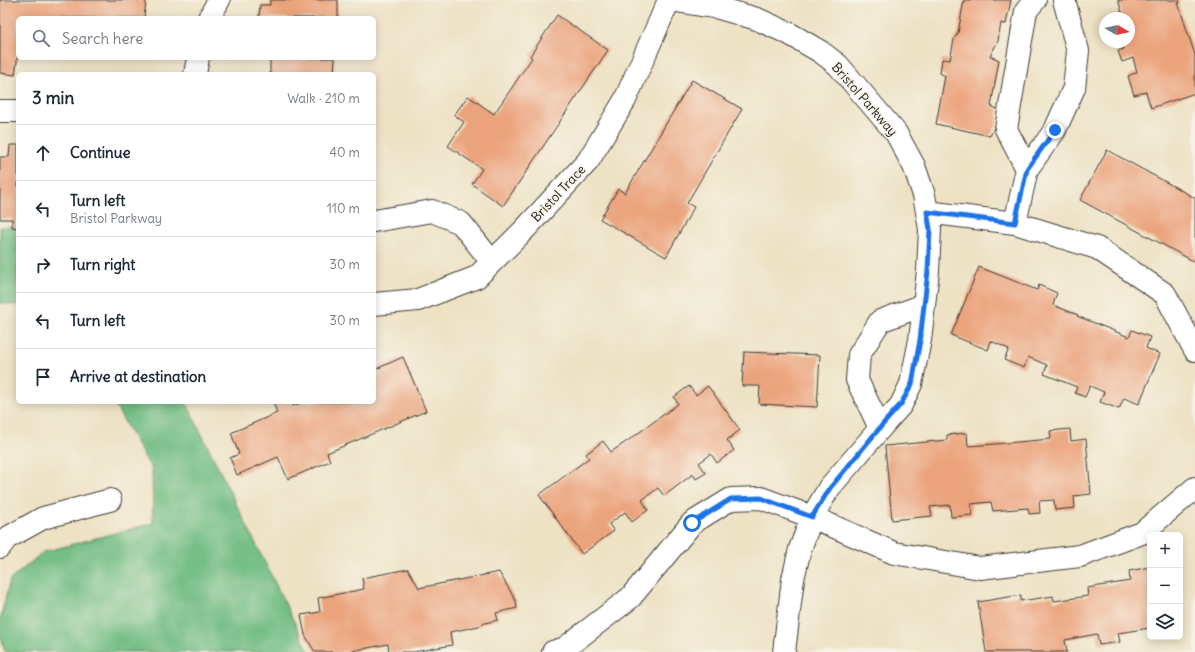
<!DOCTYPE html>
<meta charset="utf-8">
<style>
:root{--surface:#fff;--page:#f2f2f3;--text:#1f2937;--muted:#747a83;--line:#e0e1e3}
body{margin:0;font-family:Delius,sans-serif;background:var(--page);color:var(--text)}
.controls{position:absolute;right:12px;bottom:12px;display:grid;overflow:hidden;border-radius:6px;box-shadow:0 2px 10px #0003}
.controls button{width:36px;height:36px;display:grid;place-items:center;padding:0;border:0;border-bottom:1px solid var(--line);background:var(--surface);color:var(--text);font:20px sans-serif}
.compass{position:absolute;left:1099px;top:12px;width:36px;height:36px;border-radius:50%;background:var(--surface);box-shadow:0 2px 10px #0003;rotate:99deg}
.stop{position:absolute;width:12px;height:12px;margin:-9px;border:3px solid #1a73e8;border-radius:50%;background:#fff}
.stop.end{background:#1a73e8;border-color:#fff;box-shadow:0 1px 4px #0008}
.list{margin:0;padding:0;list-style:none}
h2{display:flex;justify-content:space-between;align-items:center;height:52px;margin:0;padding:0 16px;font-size:17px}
h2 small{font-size:13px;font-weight:400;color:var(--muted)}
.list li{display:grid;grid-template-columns:26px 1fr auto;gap:12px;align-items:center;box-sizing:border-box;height:56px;padding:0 16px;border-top:1px solid var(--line)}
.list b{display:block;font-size:15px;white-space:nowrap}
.list p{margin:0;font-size:13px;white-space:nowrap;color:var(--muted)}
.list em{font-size:13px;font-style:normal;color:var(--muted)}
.icon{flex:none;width:22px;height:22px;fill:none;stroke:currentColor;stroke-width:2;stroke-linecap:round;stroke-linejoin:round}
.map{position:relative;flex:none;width:1195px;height:652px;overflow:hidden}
.search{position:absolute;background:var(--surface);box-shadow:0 2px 10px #0003;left:16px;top:16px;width:360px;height:44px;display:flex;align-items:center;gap:10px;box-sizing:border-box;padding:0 14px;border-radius:6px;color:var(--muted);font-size:15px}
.panel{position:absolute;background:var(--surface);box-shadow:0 2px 10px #0003;left:16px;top:72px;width:360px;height:332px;border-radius:6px}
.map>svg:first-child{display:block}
</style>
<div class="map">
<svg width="1195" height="652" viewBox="0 0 1195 652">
<rect width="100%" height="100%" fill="#f7f3e8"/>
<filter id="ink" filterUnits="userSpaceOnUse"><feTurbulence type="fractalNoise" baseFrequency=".025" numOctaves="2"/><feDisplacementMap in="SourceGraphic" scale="8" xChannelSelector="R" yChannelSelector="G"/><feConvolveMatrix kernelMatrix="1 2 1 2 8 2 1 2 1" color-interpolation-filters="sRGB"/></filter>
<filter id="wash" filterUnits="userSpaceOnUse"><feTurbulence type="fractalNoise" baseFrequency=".012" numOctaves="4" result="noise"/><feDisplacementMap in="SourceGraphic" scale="16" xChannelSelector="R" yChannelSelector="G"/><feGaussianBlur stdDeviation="0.9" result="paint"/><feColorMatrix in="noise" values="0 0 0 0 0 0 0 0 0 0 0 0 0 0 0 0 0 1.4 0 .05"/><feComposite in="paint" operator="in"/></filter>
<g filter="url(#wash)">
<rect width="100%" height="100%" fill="#eee2c4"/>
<path fill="#75be85" stroke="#486d50" d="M0,227H18V305L0,303Z
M113,402H186L309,652H5L0,633V620L10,580L43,552L153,523L152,470Z"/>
<g id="blocks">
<path fill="#eba37b" d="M0,0H146L144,18H18V54L15,75L0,73Z
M270,0H338V18H259L260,5H270Z
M964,0H1011L1006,24L1001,23L998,41L990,56L999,60L991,106L999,110L997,122L990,136L936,124L945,76L940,73L942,59L950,60L954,39L958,33Z
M1118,0H1179L1180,3H1178L1195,55V93L1151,108L1146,92L1134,95L1128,76L1137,72L1133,58L1122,62L1118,51L1124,49L1122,42H1129V18H1114L1113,15L1122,12Z
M557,15L608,50L503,206L472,184L482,169L448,146L464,122L454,115L468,96L494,114L532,58L530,56Z
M270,58H335L334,74H270Z
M692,80L742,109L687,203L694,207L666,257L600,219L618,189L625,193Z
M10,145H18V228L12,227V219H0V157H9Z
M1107,150L1195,198V262L1080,200Z
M979,267L1037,290L1039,285L1057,293L1053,305L1078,315L1077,316L1129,337L1132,330L1150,337L1146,348L1160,354L1139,404L1124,398L1119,409L1100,402L1104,392L1090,386L1085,397L1075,393L1077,387L1044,374L1047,365L1028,357L1024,368L1004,360L1009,349L991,341L988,350L951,335Z
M744,352L820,355L817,407L759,404L760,386H742Z
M403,357L426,411L327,453L330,461L288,479L278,457L237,475L230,458L239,454L231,433L277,413L273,402H292L293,406L303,402H374V370Z
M689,386L696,395L708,386L740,430L727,440L734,450L717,463L711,454L699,463L706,473L696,479L693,474L664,496L658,488L642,500L648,510L632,522L625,512L609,524L614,531L582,554L539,495L589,458L586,454L603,441L611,452L633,437L678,404L674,397Z
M1070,429L1071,441L1086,439L1091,494L1074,496L1075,508L1055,510L1054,500L1039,501L1040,513L1029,514L1028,508L993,511L991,502L971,504L972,515L951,517L950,505L930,507L932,516L892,520L885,446L947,440V435L967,433L968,446L995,444L1051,439L1050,431Z
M1150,567V628L1118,633L1120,642L1099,645L1097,634L1065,640L1067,652H986L978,602L1021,595V601L1053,596L1054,601L1088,596L1087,588L1130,581L1129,571Z
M408,569L419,588L499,572L516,601L517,608L496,613L498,620L485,623L479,626L450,632L452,645L414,652H389L388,644L347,652H315L305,635L301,615L320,612L318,598L364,589L362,578Z"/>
</g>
</g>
<g filter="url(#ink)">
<use href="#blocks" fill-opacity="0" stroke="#3c3a35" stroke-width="1"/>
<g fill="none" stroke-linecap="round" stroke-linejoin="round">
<g stroke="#3c3a35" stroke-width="24">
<path id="minor" d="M670,0L719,8L757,19L790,34L821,52L838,65L896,133L914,166L924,195L930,229L928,271L920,340L911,384L901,405L883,425L829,488L812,517L800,549L793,579L784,652
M209,18L219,0
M195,74L198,58
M0,111H18
M1027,169L1006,129L1026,11L1035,0
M927,212L1015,223L1097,248L1165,294L1195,350
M374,221L432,211L461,223L492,262
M1015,223L1027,169L1055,130L1074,88L1078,51L1064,0
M374,304L418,300L477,277L524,230L588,161L625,100L669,0
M880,428L857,380L859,355L880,321L924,305
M0,547L7,538L43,518L110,500
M553,652L565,648L630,598L692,523L731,499L761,498L812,517L894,553L980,568L1080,556L1142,533L1195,488"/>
</g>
<use href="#minor" stroke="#fff" stroke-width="22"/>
</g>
</g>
<g fill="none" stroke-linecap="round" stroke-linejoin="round" filter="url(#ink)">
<path stroke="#1a73e8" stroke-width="5" d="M692,523L731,499L761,498L812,517L830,488L883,424L901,404L912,384L920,340L928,271L930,229L927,212L1015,223L1027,169L1055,130"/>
</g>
<g text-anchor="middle" stroke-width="3.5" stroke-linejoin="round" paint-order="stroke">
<g font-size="13" fill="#1c1c1c" stroke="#f7f3e8">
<text transform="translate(865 99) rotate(49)" y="5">Bristol Parkway</text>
<text transform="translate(558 193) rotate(-47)" y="5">Bristol Trace</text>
</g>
</g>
</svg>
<div class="controls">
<button>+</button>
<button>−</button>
<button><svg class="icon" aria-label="layers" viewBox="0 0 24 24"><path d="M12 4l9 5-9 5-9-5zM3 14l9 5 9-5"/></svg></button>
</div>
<svg class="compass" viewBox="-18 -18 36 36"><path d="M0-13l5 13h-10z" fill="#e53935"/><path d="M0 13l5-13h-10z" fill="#747a83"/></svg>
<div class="stop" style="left:692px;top:523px"></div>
<div class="stop end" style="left:1055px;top:130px"></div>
<div class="search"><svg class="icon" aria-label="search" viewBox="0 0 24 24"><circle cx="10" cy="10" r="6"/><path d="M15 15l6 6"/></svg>Search here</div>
<section class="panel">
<h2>3 min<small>Walk · 210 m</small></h2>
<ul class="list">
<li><svg class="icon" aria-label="ahead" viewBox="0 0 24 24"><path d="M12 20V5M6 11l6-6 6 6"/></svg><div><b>Continue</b></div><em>40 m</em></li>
<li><svg class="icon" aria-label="left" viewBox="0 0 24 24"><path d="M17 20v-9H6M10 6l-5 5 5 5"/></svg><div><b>Turn left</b><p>Bristol Parkway</p></div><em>110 m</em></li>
<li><svg class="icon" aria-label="right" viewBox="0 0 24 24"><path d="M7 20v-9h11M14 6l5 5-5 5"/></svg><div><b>Turn right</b></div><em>30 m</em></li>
<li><svg class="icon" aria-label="left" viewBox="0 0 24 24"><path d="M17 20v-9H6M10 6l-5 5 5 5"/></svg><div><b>Turn left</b></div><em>30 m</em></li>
<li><svg class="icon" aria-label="arrive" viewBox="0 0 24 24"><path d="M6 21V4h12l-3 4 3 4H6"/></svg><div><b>Arrive at destination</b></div></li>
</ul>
</section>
</div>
